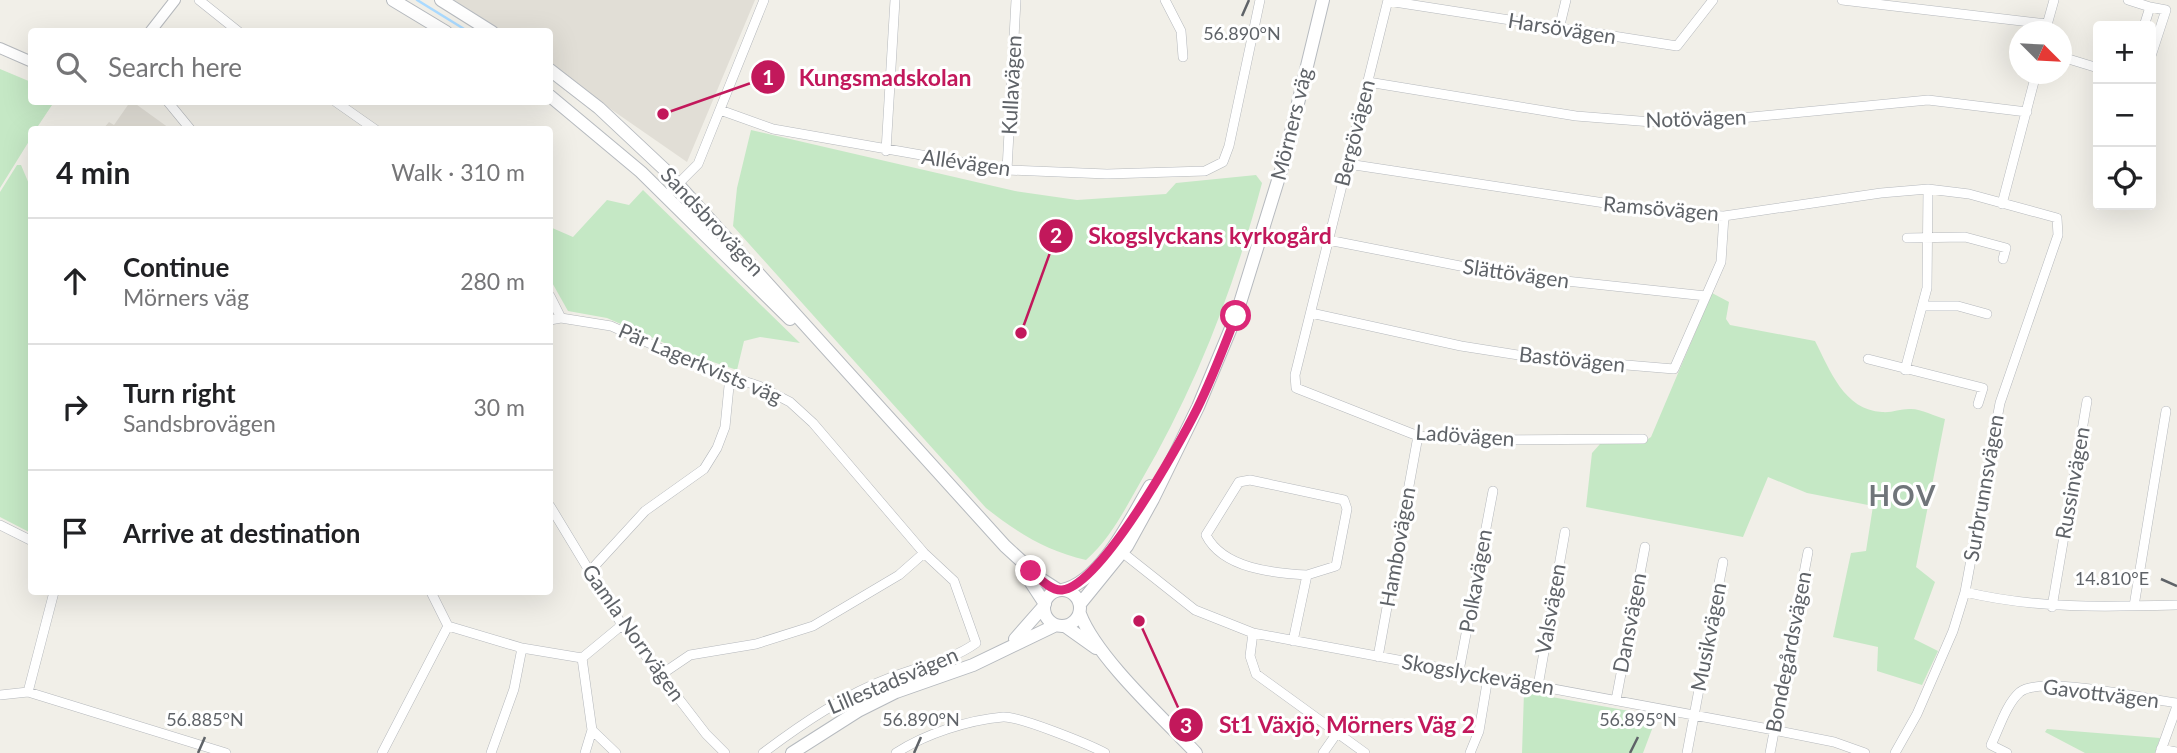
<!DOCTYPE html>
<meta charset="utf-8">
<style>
:root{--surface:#fff;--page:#f6f6f6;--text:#202124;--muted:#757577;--line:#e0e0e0}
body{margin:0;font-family:Lato,sans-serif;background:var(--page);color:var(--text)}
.controls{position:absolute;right:21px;top:21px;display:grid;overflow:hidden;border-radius:7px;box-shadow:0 7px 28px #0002}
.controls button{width:63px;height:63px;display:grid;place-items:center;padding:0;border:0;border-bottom:2px solid var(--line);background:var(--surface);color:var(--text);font:35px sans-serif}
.compass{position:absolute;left:2009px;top:21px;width:63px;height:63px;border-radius:50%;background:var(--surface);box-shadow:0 7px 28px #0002;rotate:114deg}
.stop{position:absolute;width:21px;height:21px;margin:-16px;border:5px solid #db2777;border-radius:50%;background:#fff}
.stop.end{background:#db2777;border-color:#fff;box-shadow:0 2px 7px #0008}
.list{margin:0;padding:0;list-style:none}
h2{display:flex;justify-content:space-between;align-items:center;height:91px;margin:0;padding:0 28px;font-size:30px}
h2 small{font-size:23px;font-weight:400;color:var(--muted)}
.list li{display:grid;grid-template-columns:46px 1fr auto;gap:21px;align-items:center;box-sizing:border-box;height:126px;padding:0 28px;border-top:2px solid var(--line)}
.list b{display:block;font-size:26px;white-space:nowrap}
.list p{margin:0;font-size:23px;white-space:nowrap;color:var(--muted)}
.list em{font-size:23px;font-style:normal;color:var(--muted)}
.icon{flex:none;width:38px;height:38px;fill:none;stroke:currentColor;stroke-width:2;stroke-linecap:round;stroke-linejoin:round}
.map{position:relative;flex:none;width:2177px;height:753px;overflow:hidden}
.search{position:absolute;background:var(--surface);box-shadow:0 7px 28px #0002;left:28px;top:28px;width:525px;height:77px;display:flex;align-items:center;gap:18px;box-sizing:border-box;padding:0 24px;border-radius:7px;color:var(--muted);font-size:26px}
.panel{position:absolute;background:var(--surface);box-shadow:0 7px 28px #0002;left:28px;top:126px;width:525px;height:469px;border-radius:7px}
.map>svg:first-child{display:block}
</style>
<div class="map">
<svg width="2177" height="753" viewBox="0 0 2177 753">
<rect width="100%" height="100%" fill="#f1efe8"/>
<path fill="#e1ded6" d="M454,0H755L687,162L550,67V32L499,31Z
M130,102H133L169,128L103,129L109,122L114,125Z"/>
<path fill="#c5e8c5" d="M0,69L31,82L32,102H54L36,129L32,130L31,138L0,188Z
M751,130L1015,191L1077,200L1166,194L1176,183L1256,175L1262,183C1234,288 1196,387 1141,481C1125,509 1111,538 1086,560C1046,551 1018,533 986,508L733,226L737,188Z
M17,165H21L32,191L31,533L0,517V192Z
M643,190L800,343L760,337L744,341L737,370L692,355L607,318L568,311L550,279V227L573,237L607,200L629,205Z
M1712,293L1729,302L1726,319L1730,325L1815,341C1830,370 1844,410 1882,412C1891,413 1900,409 1909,409C1920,408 1934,416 1945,419L1916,567L1935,582L1914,639L1938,651L1922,685L1877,671L1878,647L1833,637L1851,553L1866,551L1873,506L1807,493L1768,477L1743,537L1586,507L1592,453L1600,444H1640L1651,437Z
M1524,692L1657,716L1643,753H1522Z
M2047,729L2160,738L2155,753H2085L2045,732Z"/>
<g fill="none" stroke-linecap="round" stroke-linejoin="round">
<path stroke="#aadaff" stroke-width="2.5" d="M417,0L469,32"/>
<g stroke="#b5b8bc" stroke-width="10">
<path id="minor" d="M199,0L239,32
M1165,0L1181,31L1183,57
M1388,0L1295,375L1296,388L1418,436L1462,440L1643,439
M1842,0L2047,24
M2128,0L2150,7L2144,26
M1388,1L1677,46L1713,0
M2150,7L2166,10L2151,56
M1559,29L1566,0
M2045,32L2054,0
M2062,57L2098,68
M1368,82L1576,116L1652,122L1720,120L1928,100L2027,112
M168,102L191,130
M336,102L376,130
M720,110L773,129L1007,170L1107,174L1205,171L1223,162L1229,146L1260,0
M886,151L895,0
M1348,164L1677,214L1724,216L1881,193L1928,189L1969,194L2057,218L2058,235L2000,403L1965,592L1953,631L1917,714L1895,753
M1007,170L1016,0
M665,197L698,164L764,0
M2002,204L2036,74
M1907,238L1965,237L2006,248L2003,259
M1328,240L1501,274L1706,296
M550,296L561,318
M1922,306H1958L1987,314
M1311,313L1461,346L1531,357L1674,369L1721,262L1724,216
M550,320L561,318L611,326L704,368L759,386L790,402L813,423L924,553L954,581L976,643C951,661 920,666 892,677C844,695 803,723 763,753
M1868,359L1983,388L1978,404
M1905,370L1927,288L1928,189
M550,506L622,625L706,734L725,753
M0,525L32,541
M1118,549L1195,610L1253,633L1774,730L1834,742L1865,753
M590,571L645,511L704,469L717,448L725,427L730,376
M431,592L448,626L522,648L582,658L622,625
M1965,592C2036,609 2105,607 2177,605
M2134,606L2166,411
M2052,607L2087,401
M1253,633L1250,656L1256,674L1365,753
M1293,641L1307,575L1336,566L1347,509L1344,500L1250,480L1239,482L1206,535C1223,569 1274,573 1307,575
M1378,657L1418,436
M582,658L592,730L585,753
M1459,671L1493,491
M659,676L690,655L756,644L813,626L899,575L924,553
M1538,686L1565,532
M28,692L54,592
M0,695L28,692L226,753
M1616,700L1645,547
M592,730L616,753
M2161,749L2177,752
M382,753L448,626
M491,753L514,689L522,648
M896,753C925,734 968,720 1003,717C1019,716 1088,744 1105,753
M1323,753L1337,733
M1470,753L1479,731L1488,677
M1687,753L1723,562
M1770,753L1808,552
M2007,753L1991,745C1999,729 2006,704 2020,692C2042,675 2146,699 2177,703
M2160,753L2177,706"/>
</g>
<g stroke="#b5b8bc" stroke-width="12">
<path id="tertiary" d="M150,32L175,0
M0,48L32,62"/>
</g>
<g stroke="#b6babf" stroke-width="14">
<path id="secondary" d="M393,0L446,32
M441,0L492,32
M550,70L599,108L664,169L1005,546L1041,579L1058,590
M550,96L641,172L790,319
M1024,572L1045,604
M1062,590C1101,582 1131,518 1150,486
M1044 608a18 18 0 1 1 36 0a18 18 0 1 1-36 0Z
M1080,604L1127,546L1153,499L1198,407L1236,316L1284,161L1323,0
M1080,614C1097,658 1162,717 1196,753
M1065,626L1096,648
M1015,639L1044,606
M792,753L858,711L896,692L973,665L1056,625"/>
</g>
<use href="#minor" stroke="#fff" stroke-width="9"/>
<use href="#tertiary" stroke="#fff" stroke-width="10"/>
<use href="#secondary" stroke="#fff" stroke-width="12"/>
</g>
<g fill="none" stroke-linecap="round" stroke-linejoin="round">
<path stroke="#db2777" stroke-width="9" d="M1031,571C1039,578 1051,591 1062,590C1100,587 1179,445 1197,409C1212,379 1224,347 1236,316"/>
</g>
<path fill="none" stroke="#5f6368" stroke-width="2.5" d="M1242,16L1249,0M2161,579L2177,586M198,753L205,737M914,753L921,737M1630,753L1638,737"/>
<g text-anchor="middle" stroke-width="6" stroke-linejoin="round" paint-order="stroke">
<g font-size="21" fill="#5f6368" stroke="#fff">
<text transform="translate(1562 29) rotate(9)" y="7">Harsövägen</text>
<text transform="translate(1012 85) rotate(-87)" y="7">Kullavägen</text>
<text transform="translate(1696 119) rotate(-2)" y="7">Notövägen</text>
<text transform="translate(1292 124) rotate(-76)" y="7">Mörners väg</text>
<text transform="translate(1355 133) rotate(-76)" y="7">Bergövägen</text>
<text transform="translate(966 163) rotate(8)" y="7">Allévägen</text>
<text transform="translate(1661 209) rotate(5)" y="7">Ramsövägen</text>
<text transform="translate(712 222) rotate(47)" y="7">Sandsbrovägen</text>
<text transform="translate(1516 274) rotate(8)" y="7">Slättövägen</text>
<text transform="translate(1572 360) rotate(6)" y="7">Bastövägen</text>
<text transform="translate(700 364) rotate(23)" y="7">Pär Lagerkvists väg</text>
<text transform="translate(1465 436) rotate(4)" y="7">Ladövägen</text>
<text transform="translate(2073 483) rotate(-80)" y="7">Russinvägen</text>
<text transform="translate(1984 488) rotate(-80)" y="7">Surbrunnsvägen</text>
<text transform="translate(1398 547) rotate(-80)" y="7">Hambovägen</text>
<text transform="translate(1476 581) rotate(-80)" y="7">Polkavägen</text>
<text transform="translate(1551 609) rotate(-80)" y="7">Valsvägen</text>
<text transform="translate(1630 623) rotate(-79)" y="7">Dansvägen</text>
<text transform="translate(633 633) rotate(55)" y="7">Gamla Norrvägen</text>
<text transform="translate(1709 637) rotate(-79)" y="7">Musikvägen</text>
<text transform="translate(1789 652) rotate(-79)" y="7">Bondegårdsvägen</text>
<text transform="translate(1478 675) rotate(10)" y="7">Skogslyckevägen</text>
<text transform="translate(893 681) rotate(-23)" y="7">Lillestadsvägen</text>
<text transform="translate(2101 694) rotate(7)" y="7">Gavottvägen</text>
</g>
<g font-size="28" font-weight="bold" letter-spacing="2" fill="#70757a" stroke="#fff">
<text x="1903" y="506">HOV</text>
</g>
</g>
<g font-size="18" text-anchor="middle" fill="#5f6368" stroke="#fff" stroke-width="6" stroke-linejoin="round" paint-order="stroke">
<text x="1242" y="40">56.890°N</text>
<text x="2112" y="585">14.810°E</text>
<text x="205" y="726">56.885°N</text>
<text x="921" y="726">56.890°N</text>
<text x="1638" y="726">56.895°N</text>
</g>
<path fill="none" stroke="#c2185b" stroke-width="2.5" d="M663 114L768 77M1021 333L1056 236M1139 621L1186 725"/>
<g fill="#c2185b" stroke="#fff" stroke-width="2.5">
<circle cx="663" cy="114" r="7"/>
<circle cx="1021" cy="333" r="7"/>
<circle cx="1139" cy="621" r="7"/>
<circle cx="768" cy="77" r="18"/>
<circle cx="1056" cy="236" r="18"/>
<circle cx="1186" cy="725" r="18"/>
</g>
<g font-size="21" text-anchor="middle" font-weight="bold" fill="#fff">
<text x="768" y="85">1</text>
<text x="1056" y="243">2</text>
<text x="1186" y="733">3</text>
</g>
<g font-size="23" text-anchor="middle" font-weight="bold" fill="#c2185b" stroke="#fff" stroke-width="6" stroke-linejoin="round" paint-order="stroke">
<text x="885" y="86">Kungsmadskolan</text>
<text x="1210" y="244">Skogslyckans kyrkogård</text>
<text x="1347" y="733">St1 Växjö, Mörners Väg 2</text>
</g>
</svg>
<div class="controls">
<button>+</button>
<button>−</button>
<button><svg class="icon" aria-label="locate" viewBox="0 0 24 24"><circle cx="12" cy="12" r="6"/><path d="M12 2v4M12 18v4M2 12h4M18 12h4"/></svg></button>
</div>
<svg class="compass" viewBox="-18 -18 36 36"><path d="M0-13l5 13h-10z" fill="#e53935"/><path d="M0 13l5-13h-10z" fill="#757577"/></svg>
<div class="stop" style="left:1236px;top:316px"></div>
<div class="stop end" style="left:1031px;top:571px"></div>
<div class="search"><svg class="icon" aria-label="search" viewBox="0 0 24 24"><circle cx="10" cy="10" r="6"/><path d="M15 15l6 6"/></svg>Search here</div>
<section class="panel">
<h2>4 min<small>Walk · 310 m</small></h2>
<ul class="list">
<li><svg class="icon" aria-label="ahead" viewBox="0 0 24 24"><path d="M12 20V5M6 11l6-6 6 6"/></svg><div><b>Continue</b><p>Mörners väg</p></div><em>280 m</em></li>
<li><svg class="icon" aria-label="right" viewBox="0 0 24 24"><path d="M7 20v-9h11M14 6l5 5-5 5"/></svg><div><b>Turn right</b><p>Sandsbrovägen</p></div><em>30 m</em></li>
<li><svg class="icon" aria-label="arrive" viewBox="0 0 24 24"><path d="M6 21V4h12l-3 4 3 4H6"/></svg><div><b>Arrive at destination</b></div></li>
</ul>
</section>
</div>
